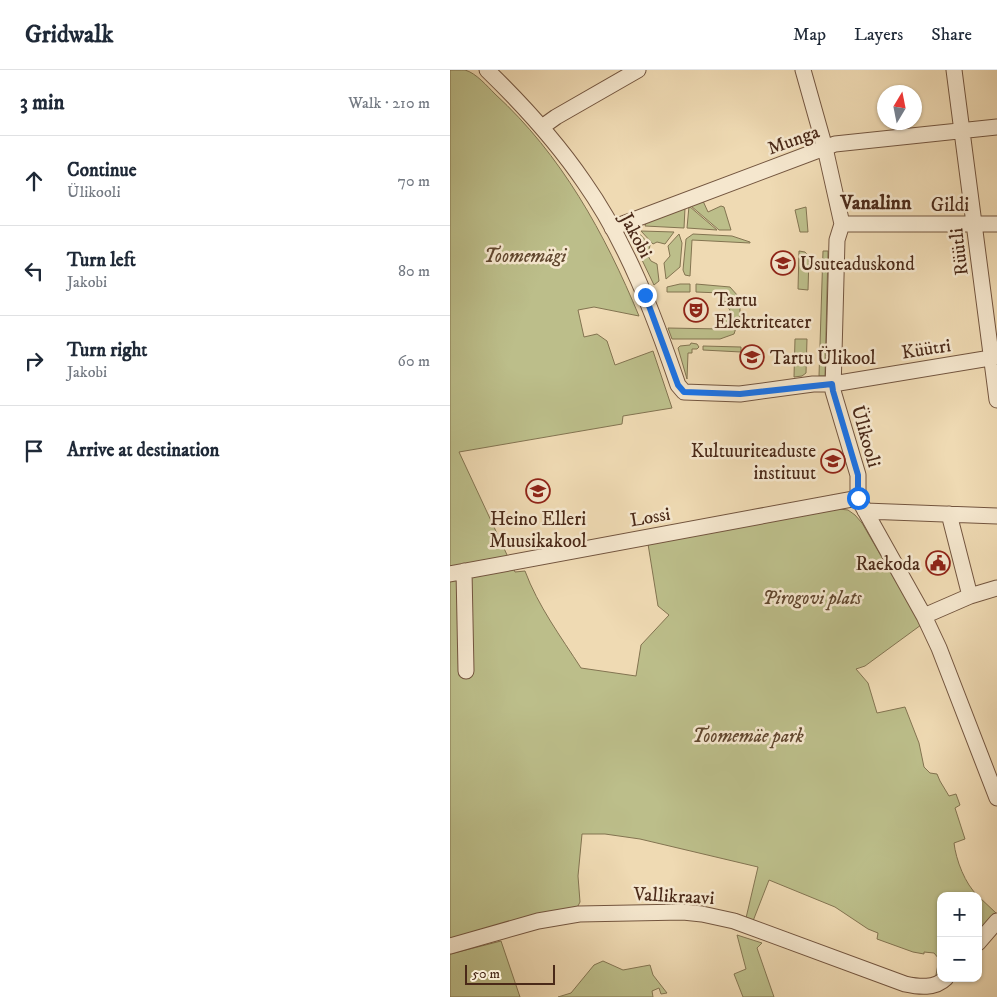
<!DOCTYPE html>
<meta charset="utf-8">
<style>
:root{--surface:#fff;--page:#f6f6f7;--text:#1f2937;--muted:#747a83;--line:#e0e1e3}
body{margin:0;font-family:"IM FELL DW Pica",serif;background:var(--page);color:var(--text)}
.controls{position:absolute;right:15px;bottom:15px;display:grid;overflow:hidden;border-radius:10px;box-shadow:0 1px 4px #0004}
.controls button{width:45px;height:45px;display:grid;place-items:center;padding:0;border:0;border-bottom:1px solid var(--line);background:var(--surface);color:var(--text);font:25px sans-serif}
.compass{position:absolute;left:427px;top:15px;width:45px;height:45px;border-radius:50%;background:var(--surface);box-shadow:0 1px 4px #0004;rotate:10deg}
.scale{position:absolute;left:15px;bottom:12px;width:90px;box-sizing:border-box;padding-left:5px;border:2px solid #4a2918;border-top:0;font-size:14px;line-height:18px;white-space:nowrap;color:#4a2918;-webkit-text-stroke:4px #f5e7ce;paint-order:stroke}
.stop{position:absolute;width:15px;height:15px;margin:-11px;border:4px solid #1a73e8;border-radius:50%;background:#fff}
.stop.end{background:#1a73e8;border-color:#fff;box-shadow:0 1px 5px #0008}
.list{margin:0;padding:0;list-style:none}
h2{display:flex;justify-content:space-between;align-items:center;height:65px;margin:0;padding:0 20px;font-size:21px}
h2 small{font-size:16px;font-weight:400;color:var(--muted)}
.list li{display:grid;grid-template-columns:32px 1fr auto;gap:15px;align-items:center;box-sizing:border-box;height:90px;padding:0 20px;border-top:1px solid var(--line)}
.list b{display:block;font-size:19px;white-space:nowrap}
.list p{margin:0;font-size:16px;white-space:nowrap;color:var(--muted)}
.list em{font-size:16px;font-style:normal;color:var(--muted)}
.icon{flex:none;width:28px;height:28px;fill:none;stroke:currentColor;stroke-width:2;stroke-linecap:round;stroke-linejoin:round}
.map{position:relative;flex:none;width:547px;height:927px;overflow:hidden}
header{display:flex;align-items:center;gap:30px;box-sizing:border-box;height:70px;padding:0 25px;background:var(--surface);border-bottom:1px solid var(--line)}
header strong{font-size:24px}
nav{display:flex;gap:28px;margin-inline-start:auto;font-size:18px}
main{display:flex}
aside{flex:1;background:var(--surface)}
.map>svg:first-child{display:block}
</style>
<header>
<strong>Gridwalk</strong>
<nav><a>Map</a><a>Layers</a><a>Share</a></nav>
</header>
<main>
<aside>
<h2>3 min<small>Walk · 210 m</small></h2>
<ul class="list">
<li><svg class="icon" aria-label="ahead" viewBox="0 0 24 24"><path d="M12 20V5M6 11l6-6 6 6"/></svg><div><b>Continue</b><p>Ülikooli</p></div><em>70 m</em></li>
<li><svg class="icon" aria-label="left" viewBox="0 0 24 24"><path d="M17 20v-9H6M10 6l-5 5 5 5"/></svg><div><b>Turn left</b><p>Jakobi</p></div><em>80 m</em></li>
<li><svg class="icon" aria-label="right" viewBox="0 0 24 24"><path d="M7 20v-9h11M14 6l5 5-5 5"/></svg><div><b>Turn right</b><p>Jakobi</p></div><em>60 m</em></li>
<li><svg class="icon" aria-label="arrive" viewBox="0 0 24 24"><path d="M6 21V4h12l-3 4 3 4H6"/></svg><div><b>Arrive at destination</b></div></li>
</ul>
</aside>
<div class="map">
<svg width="547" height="927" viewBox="0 0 547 927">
<rect width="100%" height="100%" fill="#efdab3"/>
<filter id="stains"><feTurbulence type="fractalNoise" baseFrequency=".004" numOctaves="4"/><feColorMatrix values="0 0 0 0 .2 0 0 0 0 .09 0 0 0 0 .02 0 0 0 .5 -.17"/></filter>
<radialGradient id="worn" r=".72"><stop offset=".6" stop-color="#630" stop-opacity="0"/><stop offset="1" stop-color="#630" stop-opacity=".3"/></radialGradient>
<path fill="#bcbe8a" stroke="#837451" d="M0,0C5,0 11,0 15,0C26,3 37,16 45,24C111,84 155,164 189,246L144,237L128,240L134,267L147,264L157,271L165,295L203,281L222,338L173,346L172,354L9,382L65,502L75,501C88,536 111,567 131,598L186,606L191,575L219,545L208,536L198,474L389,439L398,440L405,445L412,453L471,555L415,596L406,599L418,613L427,643L455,637L469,673L474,697L480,703L487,704L490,711L499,726L506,724L510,735L505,738L515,769L504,773C506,790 515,814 528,826H491V904L488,906L486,905L489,889L484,883L474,882V884L463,882L427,869L428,863L418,859L385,837L319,810L303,851L296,848L308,797L190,769L155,764H132L128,806L130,832L128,836L124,839L0,869Z
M253,131L258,142L271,136L274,137L281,160H269L241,136Z
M239,136L267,160L237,158Z
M356,137L358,162H350L345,140Z
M235,138L234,158L195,156L196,153Z
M182,160H186L200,175L198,186L201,191L207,194L209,211L204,215L181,167Z
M191,161L224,162L215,174L207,172L203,174Z
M229,164L232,173L230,197L216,209L214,193L220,186L218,176Z
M243,164L282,166L300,172V173L242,170L240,206L235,205L233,200L236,169Z
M349,181L355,182L359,187L358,220L348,219Z
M373,181H378L375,306H369Z
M230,214H240V222H217V217Z
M246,214L280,217L288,226L289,232L271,228V223L246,222Z
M274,231L290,235V246L289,251L273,254V250L278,247L280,240L274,233Z
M287,255L284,264L270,269H222L218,258L271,259L274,257Z
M345,269H357L356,303L352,306L344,307Z
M241,273L247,274L249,277L247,279H242V283H238L237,309L228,278L230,276L240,275Z
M253,276L291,277V282L253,280Z
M528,826L546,843L528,868Z
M287,865L312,873L307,878L324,927H293L284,904L296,899Z
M51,871L70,927H0V884Z
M153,891L173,900L200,895L203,905L217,923L211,924L209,918L202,921L203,927H108L121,923L144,895Z"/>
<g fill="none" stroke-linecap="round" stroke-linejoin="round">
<g stroke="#73553f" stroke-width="17">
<path id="minor" d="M37,0C72,34 106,71 134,112C177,173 204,245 228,315L234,322L290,324L363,314H383L547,287
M353,0L375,78L392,154L387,170L383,321L408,405V428L474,546L489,578L547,728
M504,0L547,330
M92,57L106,47L188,0
M392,154H547
M162,158L385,74L547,57
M415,441L547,446
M499,444L520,526
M14,501L16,601
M0,504L408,428
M474,546L520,526L547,518
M528,873L547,851
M0,876L88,851L129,844L233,842L252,844L284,851L455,914C469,917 485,919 496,908"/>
</g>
<use href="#minor" stroke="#f5e7ce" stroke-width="15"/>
</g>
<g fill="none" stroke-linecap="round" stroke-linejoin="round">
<path stroke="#1a73e8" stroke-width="6" d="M195,225L228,315L234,322L290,324L382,314L383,321L408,405V428"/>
</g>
<defs>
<g id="university-ring" transform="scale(1.25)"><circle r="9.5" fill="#f5e7ce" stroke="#8f2418" stroke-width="1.5"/><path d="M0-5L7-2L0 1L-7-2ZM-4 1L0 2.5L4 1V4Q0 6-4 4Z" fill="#8f2418"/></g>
<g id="theatre-ring" transform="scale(1.25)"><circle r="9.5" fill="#f5e7ce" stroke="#8f2418" stroke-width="1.5"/><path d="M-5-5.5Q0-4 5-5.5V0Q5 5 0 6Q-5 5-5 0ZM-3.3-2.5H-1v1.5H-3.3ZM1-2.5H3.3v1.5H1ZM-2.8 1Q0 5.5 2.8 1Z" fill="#8f2418"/></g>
<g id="civic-ring" transform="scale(1.25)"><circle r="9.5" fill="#f5e7ce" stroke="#8f2418" stroke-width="1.5"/><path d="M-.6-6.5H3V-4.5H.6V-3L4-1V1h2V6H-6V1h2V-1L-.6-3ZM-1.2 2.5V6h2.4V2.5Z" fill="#8f2418"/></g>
</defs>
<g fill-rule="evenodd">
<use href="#university-ring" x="333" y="193"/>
<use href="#theatre-ring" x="246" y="240"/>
<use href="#university-ring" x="302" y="287"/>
<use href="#university-ring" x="383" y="391"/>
<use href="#university-ring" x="88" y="421"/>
<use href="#civic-ring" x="488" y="493"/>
</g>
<g text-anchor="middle" stroke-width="5" stroke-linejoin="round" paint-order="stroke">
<g font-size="19" fill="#4a2918" stroke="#f5e7ce">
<text transform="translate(343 69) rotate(-20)" y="7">Munga</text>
<text x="500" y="141">Gildi</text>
<text transform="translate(187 165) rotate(62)" y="7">Jakobi</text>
<text transform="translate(508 182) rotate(-97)" y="7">Rüütli</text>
<text transform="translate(476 278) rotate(-9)" y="7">Küütri</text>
<text transform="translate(417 366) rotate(74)" y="7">Ülikooli</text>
<text transform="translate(200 446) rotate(-10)" y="7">Lossi</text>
<text transform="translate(224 825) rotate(3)" y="7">Vallikraavi</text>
</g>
<g font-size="19" font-style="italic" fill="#61472f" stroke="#f5e7ce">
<text x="75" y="192">Toomemägi</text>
<text x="362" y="534">Pirogovi plats</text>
<text x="298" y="672">Toomemäe park</text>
</g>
<g font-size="19" fill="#4a2918" stroke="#f5e7ce" text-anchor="start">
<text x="350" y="200">Usuteaduskond</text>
<text x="264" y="236">Tartu<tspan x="264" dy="22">Elektriteater</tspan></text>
<text x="320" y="294">Tartu Ülikool</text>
<text x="366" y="387" text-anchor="end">Kultuuriteaduste<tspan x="366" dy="22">instituut</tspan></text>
<text x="88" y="455" text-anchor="middle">Heino Elleri<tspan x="88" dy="22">Muusikakool</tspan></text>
<text x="470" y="500" text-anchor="end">Raekoda</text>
</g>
<g font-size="20" font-weight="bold" fill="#4a2918" stroke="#f5e7ce">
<text x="426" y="139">Vanalinn</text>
</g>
</g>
<rect width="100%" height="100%" filter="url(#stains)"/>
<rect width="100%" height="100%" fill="url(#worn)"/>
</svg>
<div class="controls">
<button>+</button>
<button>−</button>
</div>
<svg class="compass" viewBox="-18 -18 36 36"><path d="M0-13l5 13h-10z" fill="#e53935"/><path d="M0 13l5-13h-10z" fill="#747a83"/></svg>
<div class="scale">50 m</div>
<div class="stop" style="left:408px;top:428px"></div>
<div class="stop end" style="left:195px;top:225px"></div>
</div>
</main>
